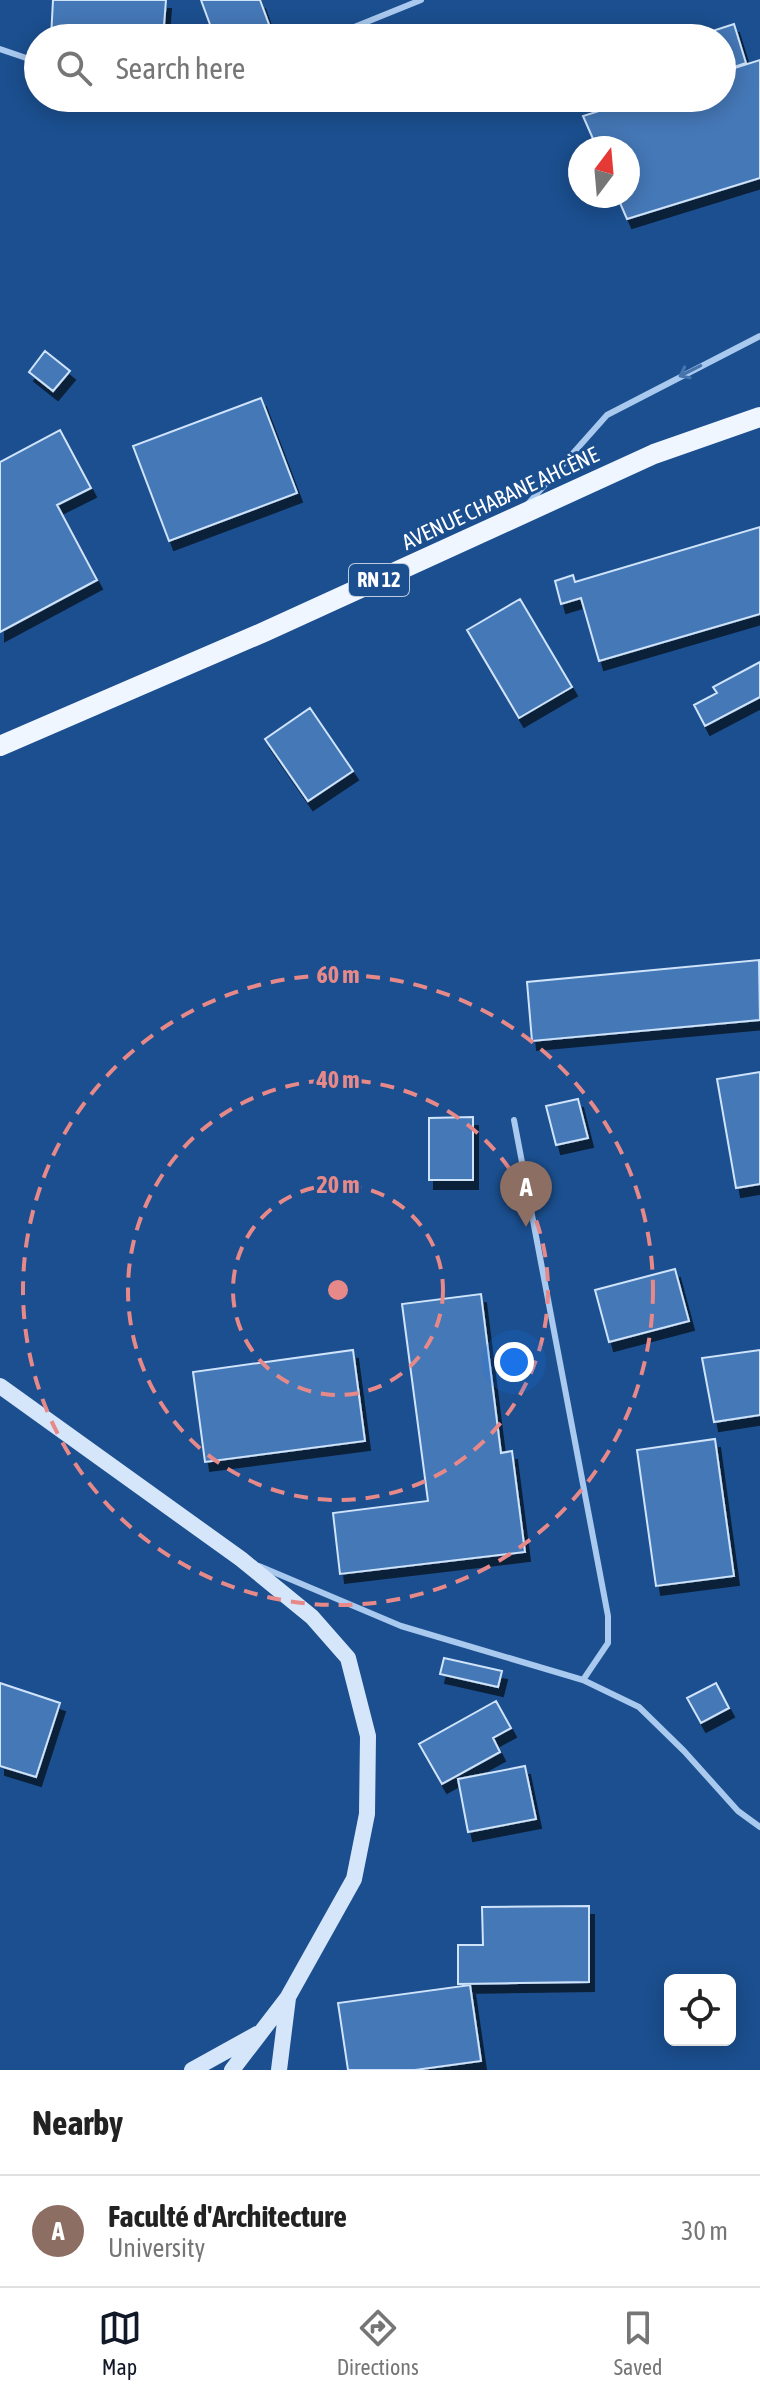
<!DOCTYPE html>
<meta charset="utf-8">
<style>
:root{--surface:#fff;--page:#f2f2f2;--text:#222;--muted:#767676;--line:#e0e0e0;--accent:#111827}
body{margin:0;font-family:"Asap Condensed",sans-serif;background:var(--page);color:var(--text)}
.controls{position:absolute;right:24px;bottom:24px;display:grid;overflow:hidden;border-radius:12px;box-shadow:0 4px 20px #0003}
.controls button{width:72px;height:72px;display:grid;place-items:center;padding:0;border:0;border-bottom:2px solid var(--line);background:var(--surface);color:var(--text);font:40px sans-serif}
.compass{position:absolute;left:568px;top:136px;width:72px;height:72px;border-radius:50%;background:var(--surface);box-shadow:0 4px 20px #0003;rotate:16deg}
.you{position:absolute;left:514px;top:1362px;width:28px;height:28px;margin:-20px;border:6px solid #fff;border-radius:50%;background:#1a73e8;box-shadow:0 0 0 12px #1a73e833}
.badge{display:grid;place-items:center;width:52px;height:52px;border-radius:50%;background:var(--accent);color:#fff;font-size:26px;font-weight:700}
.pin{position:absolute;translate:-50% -66px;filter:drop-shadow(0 2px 4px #0008)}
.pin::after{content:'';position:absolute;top:42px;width:28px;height:24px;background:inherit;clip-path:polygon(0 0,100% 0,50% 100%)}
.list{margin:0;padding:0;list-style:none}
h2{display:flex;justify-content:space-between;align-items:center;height:104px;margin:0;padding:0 32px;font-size:34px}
h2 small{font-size:26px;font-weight:400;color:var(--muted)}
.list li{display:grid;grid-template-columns:52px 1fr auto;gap:24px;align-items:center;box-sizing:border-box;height:112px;padding:0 32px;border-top:2px solid var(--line)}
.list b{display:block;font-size:30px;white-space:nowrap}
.list p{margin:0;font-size:26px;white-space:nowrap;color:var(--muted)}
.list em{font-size:26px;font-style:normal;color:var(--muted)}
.icon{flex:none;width:44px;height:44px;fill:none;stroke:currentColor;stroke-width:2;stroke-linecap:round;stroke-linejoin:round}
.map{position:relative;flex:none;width:760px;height:2070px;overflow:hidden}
.search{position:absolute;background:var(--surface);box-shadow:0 4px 20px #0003;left:24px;right:24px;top:24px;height:88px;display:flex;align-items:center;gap:20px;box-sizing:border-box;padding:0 28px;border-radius:44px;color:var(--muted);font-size:30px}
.sheet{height:216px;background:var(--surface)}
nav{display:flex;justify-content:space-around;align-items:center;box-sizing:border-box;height:112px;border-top:2px solid var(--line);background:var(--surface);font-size:22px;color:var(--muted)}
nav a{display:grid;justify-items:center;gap:4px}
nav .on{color:var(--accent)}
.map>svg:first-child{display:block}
</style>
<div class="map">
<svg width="760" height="2070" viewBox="0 0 760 2070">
<defs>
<filter id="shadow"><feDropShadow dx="5" dy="9" stdDeviation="0" flood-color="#0009"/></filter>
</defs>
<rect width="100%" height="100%" fill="#1b4f8f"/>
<path fill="#4478b7" stroke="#cfe3fa" stroke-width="2" filter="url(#shadow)" d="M53,0H166L163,38H51Z
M201,0H260L274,38H215Z
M734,24L746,63L722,71V38H691Z
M760,60V178L627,219L617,196H628V148H597L583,116L640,98H722V72Z
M45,351L70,371L53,391L29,372Z
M261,398L297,493L169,541L133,446Z
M60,430L91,488L57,505L97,580L0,632V462Z
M760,527V614L599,661L581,598L561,604L555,581L573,575L575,582Z
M520,599L572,687L519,718L467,630Z
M760,662V697L705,726L694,705L717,693L713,687Z
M310,708L353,771L308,801L265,739Z
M759,960L760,1020L532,1041L527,982Z
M760,1072V1184L736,1188L717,1079Z
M578,1099L588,1138L556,1145L546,1106Z
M473,1117V1180H429V1118Z
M675,1269L689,1321L609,1342L595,1290Z
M481,1294L501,1453L512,1451L525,1552L340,1574L333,1513L428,1501L402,1304Z
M353,1350L365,1441L205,1462L193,1372Z
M760,1350V1415L714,1422L702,1358Z
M715,1439L734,1576L656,1586L637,1450Z
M444,1658L502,1671L498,1687L440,1674Z
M0,1683L60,1703L36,1777L0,1766Z
M716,1683L729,1708L701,1723L687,1698Z
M496,1701L511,1728L493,1738L500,1752L442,1784L419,1744Z
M525,1766L536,1819L468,1832L458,1779Z
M589,1906V1982L458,1984V1945H483L482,1907Z
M470,1985L481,2061L415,2070H348L338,2003Z"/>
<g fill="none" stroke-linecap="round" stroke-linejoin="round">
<path stroke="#a9c9ee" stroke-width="6" d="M327,38L421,0
M0,49L38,62
M527,505L607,415L760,336
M514,1120L608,1616V1643L583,1680
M259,1566L401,1626L583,1680L639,1707L684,1751L738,1811L760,1827"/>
<path stroke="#d6e6fa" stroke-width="16" d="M0,1386L241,1559L312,1617L348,1658L368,1736L367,1814L354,1879L288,1997L232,2070
M192,2070L257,2034
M279,2070L288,1998"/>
<path stroke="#f0f6ff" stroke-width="20" d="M0,746L264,632L654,454L760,417"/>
</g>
<defs><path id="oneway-shaft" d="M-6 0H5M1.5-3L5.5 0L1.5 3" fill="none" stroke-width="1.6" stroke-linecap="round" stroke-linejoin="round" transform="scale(2)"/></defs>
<use stroke="#4674ac" href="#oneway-shaft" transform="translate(690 371) rotate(153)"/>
<g fill="none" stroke="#e88989" stroke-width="4" stroke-dasharray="14 10">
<circle cx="338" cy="1290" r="105"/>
<circle cx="338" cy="1290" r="210"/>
<circle cx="338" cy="1290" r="315"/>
</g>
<g text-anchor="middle" stroke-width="6" stroke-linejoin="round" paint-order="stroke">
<rect fill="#1b4f8f" stroke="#bbcadd" stroke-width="2" x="349" y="564" width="60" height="32" rx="6"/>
<g font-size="20" font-weight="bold" fill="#fff">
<text x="379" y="587">RN 12</text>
</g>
<g font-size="22" fill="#fff" stroke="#1b4f8f">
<text transform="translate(500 498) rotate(-25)" y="8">AVENUE CHABANE AHCÈNE</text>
</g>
</g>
<circle cx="338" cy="1290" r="12" fill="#e88989" stroke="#1b4f8f" stroke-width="4"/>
<g font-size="24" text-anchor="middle" font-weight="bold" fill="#e88989" stroke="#1b4f8f" stroke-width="6" stroke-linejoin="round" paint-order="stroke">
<text x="338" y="983">60 m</text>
<text x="338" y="1088">40 m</text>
<text x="338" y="1193">20 m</text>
</g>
</svg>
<div class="controls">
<button><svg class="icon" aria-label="locate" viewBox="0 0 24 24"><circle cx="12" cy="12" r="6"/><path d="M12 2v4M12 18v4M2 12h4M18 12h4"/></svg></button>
</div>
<svg class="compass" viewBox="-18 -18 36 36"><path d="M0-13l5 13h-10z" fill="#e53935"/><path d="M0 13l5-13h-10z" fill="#767676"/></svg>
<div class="you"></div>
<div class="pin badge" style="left:526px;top:1227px;background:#8d6e63">A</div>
<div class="search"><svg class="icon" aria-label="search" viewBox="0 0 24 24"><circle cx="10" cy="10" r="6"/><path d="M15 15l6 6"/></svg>Search here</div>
</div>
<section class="sheet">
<h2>Nearby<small></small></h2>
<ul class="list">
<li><span class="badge" style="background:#8d6e63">A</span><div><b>Faculté d'Architecture</b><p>University</p></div><em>30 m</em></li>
</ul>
</section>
<nav>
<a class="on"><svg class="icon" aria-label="map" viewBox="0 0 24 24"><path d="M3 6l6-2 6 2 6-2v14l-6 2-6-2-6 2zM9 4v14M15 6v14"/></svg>Map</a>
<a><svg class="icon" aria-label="directions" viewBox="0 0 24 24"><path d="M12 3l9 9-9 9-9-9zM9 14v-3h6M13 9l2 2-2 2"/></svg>Directions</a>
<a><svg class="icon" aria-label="saved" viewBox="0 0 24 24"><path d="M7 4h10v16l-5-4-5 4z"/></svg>Saved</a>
</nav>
